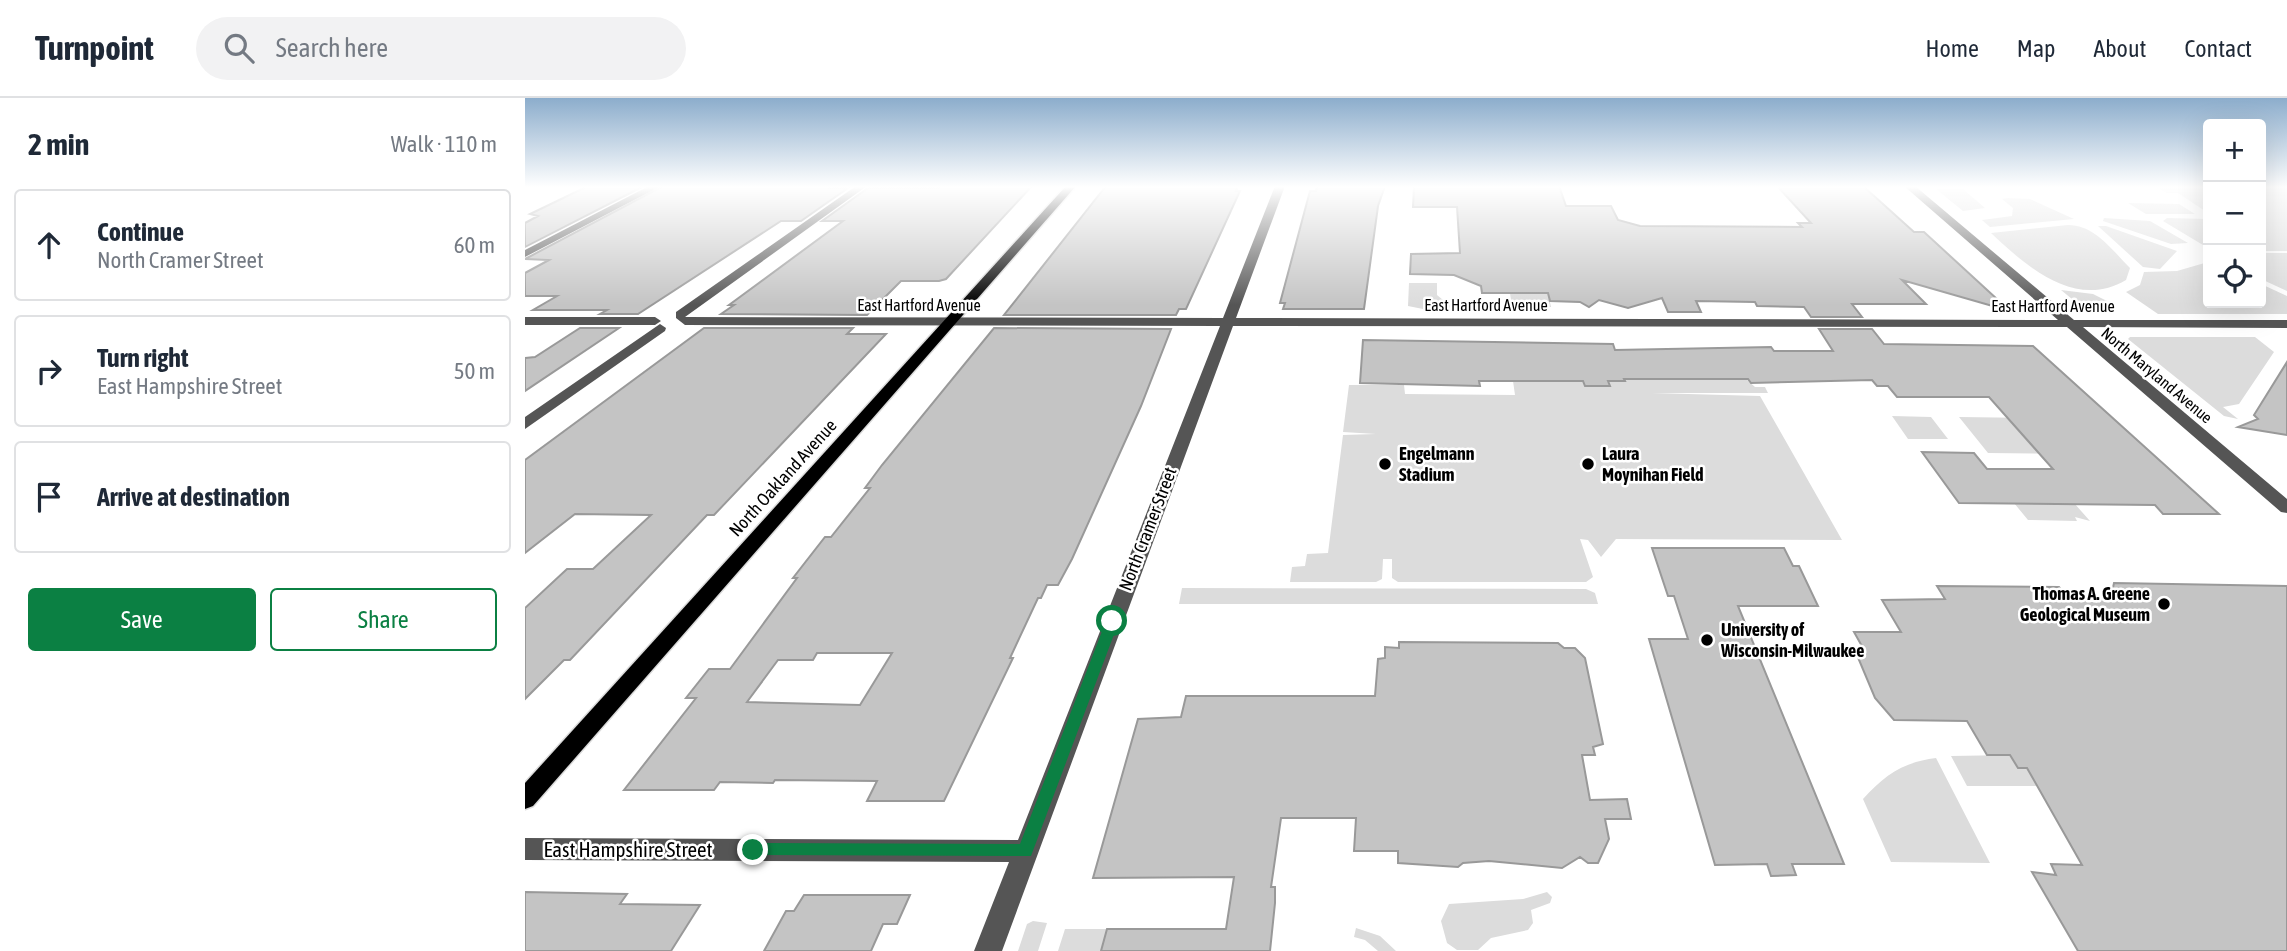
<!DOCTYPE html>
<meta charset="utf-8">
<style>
:root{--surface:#fff;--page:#f2f2f3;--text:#1f2937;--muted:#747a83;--line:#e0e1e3;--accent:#0b8043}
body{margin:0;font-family:"Asap Condensed",sans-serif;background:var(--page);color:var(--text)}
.controls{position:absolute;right:21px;top:21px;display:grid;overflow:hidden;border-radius:7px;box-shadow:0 7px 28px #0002}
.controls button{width:63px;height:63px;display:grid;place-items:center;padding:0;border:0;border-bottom:2px solid var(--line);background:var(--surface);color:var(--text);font:35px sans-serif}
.stop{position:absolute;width:21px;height:21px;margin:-16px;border:5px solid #0b8043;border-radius:50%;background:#fff}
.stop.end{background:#0b8043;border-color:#fff;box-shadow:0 2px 7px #0008}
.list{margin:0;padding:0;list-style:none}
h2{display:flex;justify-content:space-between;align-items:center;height:91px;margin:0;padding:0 28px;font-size:30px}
h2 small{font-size:23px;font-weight:400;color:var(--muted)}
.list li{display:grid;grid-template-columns:46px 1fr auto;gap:21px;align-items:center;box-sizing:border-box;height:112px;margin:0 14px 14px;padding:0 14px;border:2px solid var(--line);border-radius:7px}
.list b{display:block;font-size:26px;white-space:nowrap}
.list p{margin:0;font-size:23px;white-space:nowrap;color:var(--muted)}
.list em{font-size:23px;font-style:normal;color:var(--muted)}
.actions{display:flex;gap:14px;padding:21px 28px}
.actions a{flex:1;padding:16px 0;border:2px solid var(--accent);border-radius:7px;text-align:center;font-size:24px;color:var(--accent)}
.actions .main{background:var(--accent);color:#fff}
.icon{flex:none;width:38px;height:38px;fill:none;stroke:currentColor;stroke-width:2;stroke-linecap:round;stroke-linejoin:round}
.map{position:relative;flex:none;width:1762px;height:853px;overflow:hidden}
header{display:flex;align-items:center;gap:42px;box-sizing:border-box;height:98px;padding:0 35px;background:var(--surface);border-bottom:2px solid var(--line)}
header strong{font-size:33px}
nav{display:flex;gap:38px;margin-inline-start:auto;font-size:24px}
.search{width:490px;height:63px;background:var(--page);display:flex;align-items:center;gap:18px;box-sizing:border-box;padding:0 24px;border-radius:38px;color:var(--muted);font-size:26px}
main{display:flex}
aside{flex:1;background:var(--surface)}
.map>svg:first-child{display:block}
</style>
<header>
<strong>Turnpoint</strong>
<div class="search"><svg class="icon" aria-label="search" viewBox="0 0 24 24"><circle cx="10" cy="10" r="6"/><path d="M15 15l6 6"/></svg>Search here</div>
<nav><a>Home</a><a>Map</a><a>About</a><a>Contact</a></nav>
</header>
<main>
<aside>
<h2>2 min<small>Walk · 110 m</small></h2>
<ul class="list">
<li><svg class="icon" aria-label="ahead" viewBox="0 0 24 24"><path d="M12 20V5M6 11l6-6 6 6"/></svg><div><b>Continue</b><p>North Cramer Street</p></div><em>60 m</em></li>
<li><svg class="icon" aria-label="right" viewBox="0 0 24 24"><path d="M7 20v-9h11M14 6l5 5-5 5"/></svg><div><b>Turn right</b><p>East Hampshire Street</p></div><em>50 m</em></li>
<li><svg class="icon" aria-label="arrive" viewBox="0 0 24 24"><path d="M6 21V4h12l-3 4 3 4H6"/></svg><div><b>Arrive at destination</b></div></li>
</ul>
<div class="actions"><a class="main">Save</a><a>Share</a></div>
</aside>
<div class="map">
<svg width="1762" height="853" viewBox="0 0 1762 853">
<rect width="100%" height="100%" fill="#fff"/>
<path fill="#dcdcdc" d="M1635,88H1683V115L1653,95H1642L1633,90H1636Z
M1736,88H1762V153H1736Z
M1411,91H1438L1460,110L1438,113Z
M1482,100L1505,101L1549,121L1465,129L1457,122L1487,118L1488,110L1477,101Z
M1603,105L1654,106L1670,116H1621Z
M1579,120L1625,123L1663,145L1646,146L1578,123Z
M1642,120L1683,121V150L1638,123Z
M1543,127C1570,127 1587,152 1605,170L1601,182C1551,212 1502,169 1466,135Z
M1573,128H1581L1652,153L1635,171L1618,169Z
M1736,155H1762V193L1736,181Z
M1683,164V205H1736V186L1762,198V216H1633L1601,194L1615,187L1619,174L1652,173Z
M884,185H912V197L918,202H931V209L903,212L883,208Z
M1536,192L1568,196L1582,203L1576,213L1564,215Z
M985,195H1023L1026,209H987Z
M1605,239H1730L1749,254L1714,306L1698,309L1713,321L1699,318L1603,241Z
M1098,280L1221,281L1230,289H1240L1243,295H1127L1235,298L1317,442L1091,441L1076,459L1063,442L1055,441L1068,479L1061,484H873L867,480V461H858L857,481L851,484H765L767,469L780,468L782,456L803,455L818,337L851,336L818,334L824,287H879L880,296L990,297L988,283H1058L1060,288H1084L1083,283H1099Z
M1367,318L1406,319L1423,341H1383Z
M1434,319L1517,320L1552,356L1463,355Z
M1489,405H1549L1565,423L1550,419L1552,423L1503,422Z
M657,490L1061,491L1070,495L1073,506H654Z
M1485,657L1493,670H1523L1529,688H1442L1426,658Z
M1411,660L1465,765L1366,764L1338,701C1360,677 1378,664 1411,660Z
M1022,794L1027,799L1025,805L1006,812L1008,825L1003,832L966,840L953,852H932L922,845L916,823L924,806L998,801Z
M508,823L522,825L513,853H493L502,826Z
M831,830L855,838L871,853H853L840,842L829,839Z
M540,831H582L576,853H533Z"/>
<path fill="#c4c4c4" stroke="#999" stroke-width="2" fill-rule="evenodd" d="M63,88H119L0,149V125L13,118L5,116Z
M138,88H307L304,90H323L276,123H256L113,216H75L82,212H8L32,198H0V175L24,162L0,161Z
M416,88H507L421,181L414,183H376L342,217L196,216L209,207H204L318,123H297L343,90H413Z
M581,88H713L711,93H715L661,211H654L651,217H479Z
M792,88H860L853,108L839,211H758L760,205H755L785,93H791Z
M889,88H1034L1041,108H1086L1093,122L1115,128L1277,129L1273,125H1286L1252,88H1338L1389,134H1399L1485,213L1377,182L1401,206H1327L1337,219H1286L1279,209L1232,208L1230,204L1171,203L1176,214H1143L1137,200L1103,210L1074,202L1064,209L1055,204L1025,203L1023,195H957L956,188L929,177L885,176L886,156L935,155L932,109H888Z
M55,230H94L0,293V260L10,259Z
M179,230H328L322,236H361L189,417H182L45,562H39L0,601V510L42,471H68L126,417L50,416L0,455V362Z
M469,230L646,231L616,308L547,461L533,487H522L516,500H513L485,560H488L419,703H342L352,683L250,682L248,685L195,684L189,692H99L171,600H161L184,571H205L272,480H268L300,439H306L345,390H340L357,367ZM292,555H367L335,607L222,604L253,562H288Z
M1294,231H1347L1359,246L1508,248L1694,416H1638L1630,407L1434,405L1397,354L1449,355L1462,371H1528L1464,299H1372L1363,288H1352L1347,282L1226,285L1223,281H1099L1100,283H1083L1085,288H1060L1058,283H954L955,288L835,285L838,242L1088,246L1090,252L1246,249L1249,253H1308Z
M1762,264V337L1713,329L1733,321L1729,317Z
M1127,450H1259L1268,468H1274L1293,508H1213L1319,766H1267L1271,777L1246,778L1242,766L1190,767L1124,541H1163L1149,498H1143Z
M1589,485L1762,488V853H1553L1507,774L1531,777L1526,766L1557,767L1502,670H1493L1485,657H1462L1442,623L1369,622L1350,600L1329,550H1338L1329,534H1376L1357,502L1420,501L1412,488L1534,489L1542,499H1586Z
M874,544L1033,545L1039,550H1050L1060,560L1078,646L1068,649L1070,657H1057L1065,702L1102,701L1106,721H1080L1084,741L1073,765H1063L1055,759L1037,770L964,763L938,765L933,769L873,765V753H829L831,720H756L746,789H750V805L745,853H576L582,831H701L709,779L568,780L613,621L656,619L661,598H850L853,561L860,560V549L874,550Z
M0,794L102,796L95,806L175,807L146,853H0Z
M279,797H385L372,826H358L346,853H239L261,813H269Z"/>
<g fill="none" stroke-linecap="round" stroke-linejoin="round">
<g stroke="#dbdbdb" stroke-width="3">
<path id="major" d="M541,88H551L8,708L0,711V685Z"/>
</g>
<path fill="#555" fill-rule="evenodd" d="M124,88H136L0,159V152Z
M331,88H342L160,219L698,220L750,88H760L711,220L1533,222L1379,88H1390L1549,222H1762V230L1558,229L1762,401V415L1756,414L1542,229L708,228L477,853H449L484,764L0,762V740L493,742L695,228L160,227L151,220V214Z
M0,219H130L136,223L130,227H0Z
M135,226L141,230L140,233L0,331V319Z"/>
<use href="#major" fill="#000" fill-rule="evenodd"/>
</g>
<linearGradient id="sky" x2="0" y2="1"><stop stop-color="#8cadcc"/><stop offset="0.43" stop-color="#fff"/><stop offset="1" stop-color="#fff" stop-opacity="0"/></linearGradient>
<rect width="1762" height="207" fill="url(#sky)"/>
<path fill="#0b8043" d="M587,518L594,523L506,758L222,757L220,752L228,745L495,746L581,523Z"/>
<g fill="#000" stroke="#fff" stroke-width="2.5">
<circle cx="860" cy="366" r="7"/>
<circle cx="1063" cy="366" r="7"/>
<circle cx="1639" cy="506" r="7"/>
<circle cx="1182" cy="542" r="7"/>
</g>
<g text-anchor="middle" stroke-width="5" stroke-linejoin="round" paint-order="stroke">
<g font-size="16" fill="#000" stroke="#fff">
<text x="394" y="213">East Hartford Avenue</text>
<text x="961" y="213">East Hartford Avenue</text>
<text x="1528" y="214">East Hartford Avenue</text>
<text transform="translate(1632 277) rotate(40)" y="6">North Maryland Avenue</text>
</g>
<g font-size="18" font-weight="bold" fill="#000" stroke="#fff" text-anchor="start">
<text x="874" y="362">Engelmann<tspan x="874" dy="21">Stadium</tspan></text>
<text x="1077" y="362">Laura<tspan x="1077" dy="21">Moynihan Field</tspan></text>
<text x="1625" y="502" text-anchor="end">Thomas A. Greene<tspan x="1625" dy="21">Geological Museum</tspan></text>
<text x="1196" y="538">University of<tspan x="1196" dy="21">Wisconsin-Milwaukee</tspan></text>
</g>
<g font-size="18" fill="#000" stroke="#fff">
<text transform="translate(258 380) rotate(-48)" y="6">North Oakland Avenue</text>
<text transform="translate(623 431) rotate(-69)" y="6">North Cramer Street</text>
</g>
<g font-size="21" fill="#000" stroke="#fff">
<text x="103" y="759">East Hampshire Street</text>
</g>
</g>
</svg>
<div class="controls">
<button>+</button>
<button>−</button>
<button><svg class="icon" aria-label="locate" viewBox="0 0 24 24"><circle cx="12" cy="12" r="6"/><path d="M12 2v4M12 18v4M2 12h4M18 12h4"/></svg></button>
</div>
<div class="stop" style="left:587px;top:523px"></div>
<div class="stop end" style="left:228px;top:752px"></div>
</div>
</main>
